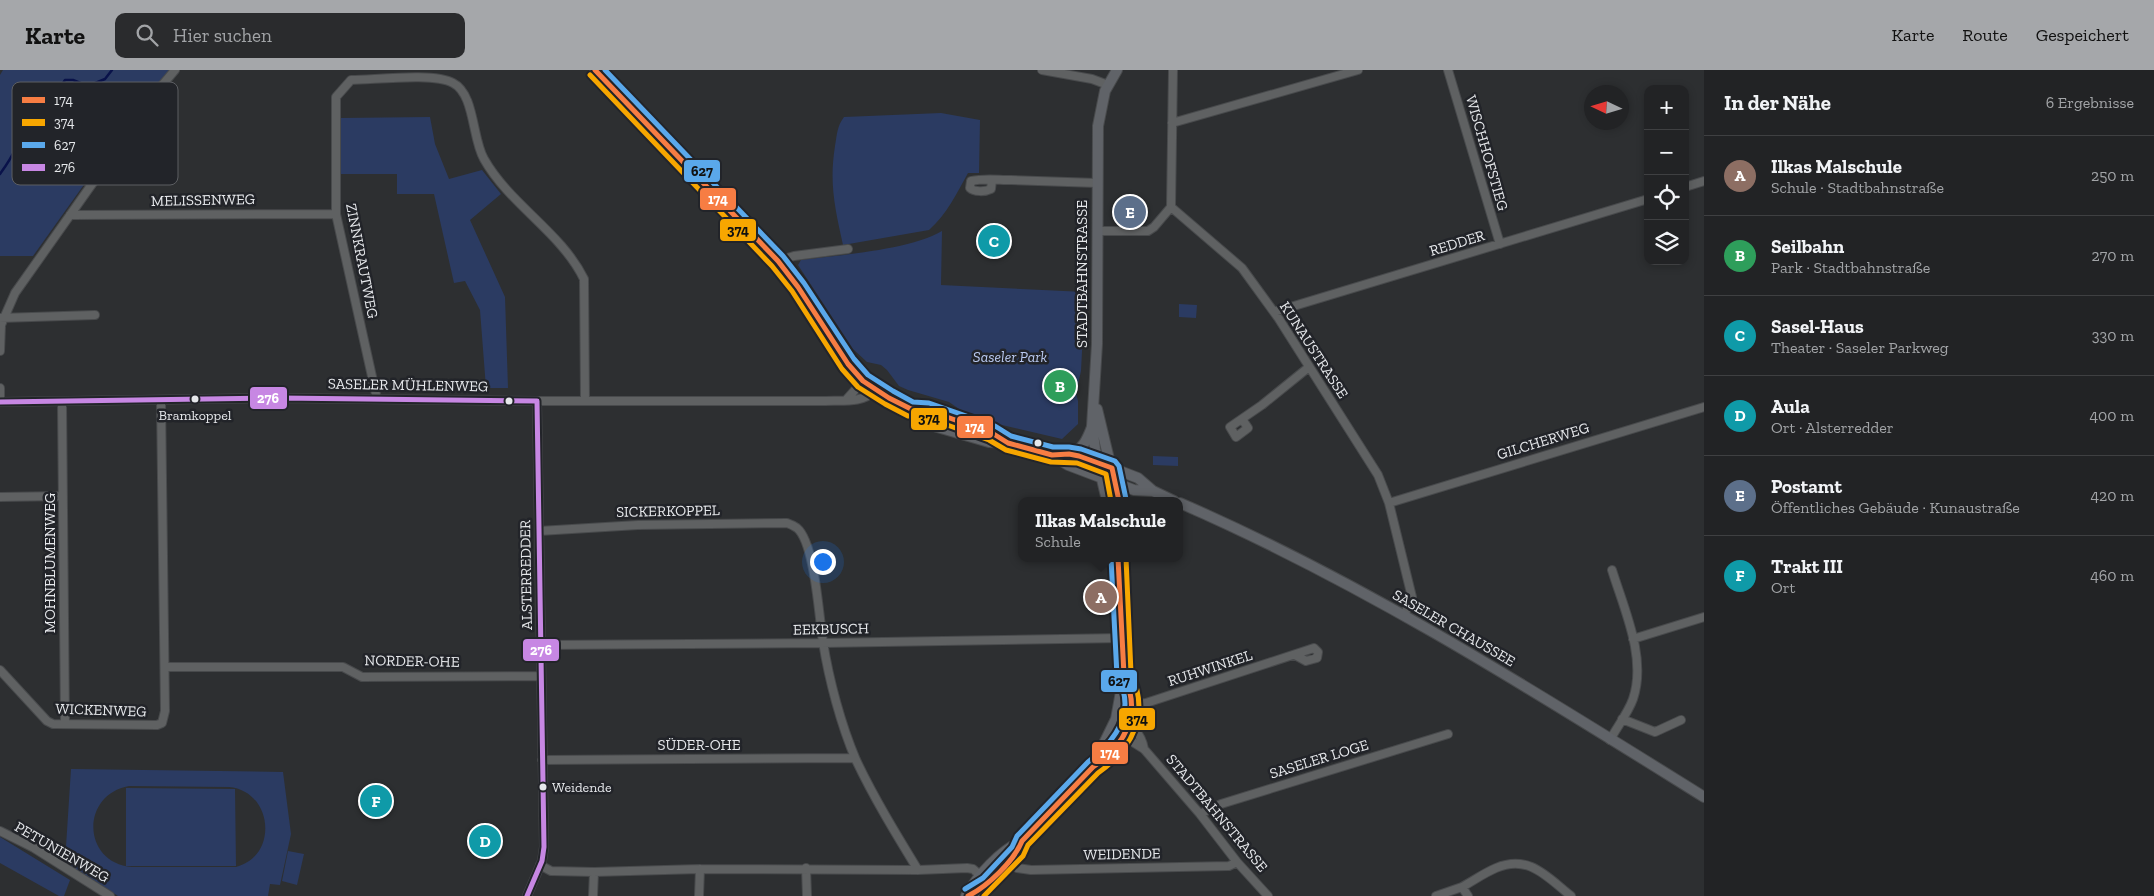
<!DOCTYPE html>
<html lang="de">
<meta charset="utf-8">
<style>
:root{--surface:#222325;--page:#2a2b2d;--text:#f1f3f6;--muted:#a2a4a7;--line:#3f4042;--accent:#a5a7aa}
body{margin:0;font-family:"Zilla Slab",serif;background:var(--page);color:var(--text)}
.controls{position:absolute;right:15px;top:15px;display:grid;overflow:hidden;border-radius:10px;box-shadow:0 2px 8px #0003}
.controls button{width:45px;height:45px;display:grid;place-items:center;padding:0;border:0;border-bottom:1px solid var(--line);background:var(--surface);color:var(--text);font:25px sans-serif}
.compass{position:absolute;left:1584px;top:15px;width:45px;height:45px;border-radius:50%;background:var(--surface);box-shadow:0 2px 8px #0003;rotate:274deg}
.you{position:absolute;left:822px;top:491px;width:18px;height:18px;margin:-12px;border:4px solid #fff;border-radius:50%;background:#1a73e8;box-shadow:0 0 0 8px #1a73e833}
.badge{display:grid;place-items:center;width:32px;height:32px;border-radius:50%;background:var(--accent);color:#fff;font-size:16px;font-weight:700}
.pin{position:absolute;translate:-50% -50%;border:2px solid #fff;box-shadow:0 1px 5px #0006}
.popup{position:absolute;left:1018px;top:427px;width:165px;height:65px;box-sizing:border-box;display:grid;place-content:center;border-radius:10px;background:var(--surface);filter:drop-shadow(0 1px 4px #0005);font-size:16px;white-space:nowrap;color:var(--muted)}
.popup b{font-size:19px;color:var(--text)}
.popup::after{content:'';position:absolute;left:50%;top:100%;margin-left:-10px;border:10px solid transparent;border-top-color:var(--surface)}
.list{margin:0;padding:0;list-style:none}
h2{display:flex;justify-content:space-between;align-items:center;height:65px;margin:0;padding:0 20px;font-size:21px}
h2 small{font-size:16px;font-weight:400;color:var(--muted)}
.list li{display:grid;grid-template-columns:32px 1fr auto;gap:15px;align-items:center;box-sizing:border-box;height:80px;padding:0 20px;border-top:1px solid var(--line)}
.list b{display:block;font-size:19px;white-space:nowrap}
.list p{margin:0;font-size:16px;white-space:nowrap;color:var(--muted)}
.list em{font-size:16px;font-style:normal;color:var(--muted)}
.icon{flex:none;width:28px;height:28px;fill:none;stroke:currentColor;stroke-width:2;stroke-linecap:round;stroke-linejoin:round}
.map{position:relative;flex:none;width:1704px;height:826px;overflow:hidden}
header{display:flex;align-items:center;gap:30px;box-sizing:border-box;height:70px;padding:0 25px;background:var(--accent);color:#111}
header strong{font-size:24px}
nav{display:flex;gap:28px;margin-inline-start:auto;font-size:18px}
.search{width:350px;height:45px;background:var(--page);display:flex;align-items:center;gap:12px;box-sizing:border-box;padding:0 18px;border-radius:10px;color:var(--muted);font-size:19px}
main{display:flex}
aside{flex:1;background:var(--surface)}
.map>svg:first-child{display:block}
</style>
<header>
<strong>Karte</strong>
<div class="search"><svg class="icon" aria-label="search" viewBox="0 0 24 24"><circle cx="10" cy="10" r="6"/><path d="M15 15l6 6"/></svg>Hier suchen</div>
<nav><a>Karte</a><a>Route</a><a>Gespeichert</a></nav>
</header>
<main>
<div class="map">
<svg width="1704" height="826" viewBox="0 0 1704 826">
<rect width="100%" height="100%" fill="#2d2f31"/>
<path fill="#2b3b62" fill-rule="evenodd" d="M3,0H172L123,60L33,186H0V5Z
M941,43L980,50L979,103H968C957,123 947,144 929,160L843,175C835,138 829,114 835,76C837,65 837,56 844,47Z
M430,47L435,74L449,109L482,100L501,124L470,150L505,227L508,318H486L480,240L465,211L454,213L434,124H397V104H341V48Z
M942,161L941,215L1085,222L1081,301L1076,323L1078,331V354L1062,369L972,348L949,332L908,320L899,316L887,300L881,295L867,292L853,279L798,195L801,190C839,185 910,180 942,161Z
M1179,234L1197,235L1196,248L1179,247Z
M1153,386L1178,387V396L1153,395Z
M71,699L283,702L291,764L280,815L270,814L268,826H118L65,792ZM129,716L229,717C273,721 279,786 236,797H132C82,793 80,725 129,716Z
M126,718L235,719L236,796H126Z
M0,767L70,810L64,826H59L0,793Z
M288,781L304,784L297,815L282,811Z"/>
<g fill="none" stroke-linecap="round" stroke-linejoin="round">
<path stroke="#09124a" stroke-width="2.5" d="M0,104C13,86 21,72 22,50L43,44L65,10H73L88,16L105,9L112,0"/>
<g stroke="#484a4c" stroke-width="10">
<path id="minor" d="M1042,0L1092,9L1108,15
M1448,0L1500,174
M1172,53L1358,0
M992,110L991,119C985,122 974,122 970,118L971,111C984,108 998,110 1011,110C1040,111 1069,112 1097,113
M1685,117L1704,111
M1171,137L1242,198L1279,249L1378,405L1389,433L1412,527L1404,546
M1171,137L1173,0
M70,145L336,144
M1097,161H1148L1154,157L1171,137
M778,191L794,186L848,179
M1274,242L1648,129
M0,248L95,245
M0,281L1,255L15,223L109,90L131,52L175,0
M0,318V332
M377,329L336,144V27L351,10C374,10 434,2 453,13C475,24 472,69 484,89C510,135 561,162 584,209L585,331
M846,330L863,311
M0,332L281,328L537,331H825C842,330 862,334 875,320
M62,332L65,654
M1242,349L1248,358L1236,367L1230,357L1262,335L1309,297
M0,427L63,426
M1389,433L1704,337
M539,461L638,455L787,453C790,454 794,456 797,458C815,473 819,548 823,572C829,610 841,655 856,690C874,728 896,764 918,800
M1633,569L1704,547
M540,575L823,573L1122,568
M165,597H343L362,607L541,606
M0,600L47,651L53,654L157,655L162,653L165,641L161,330
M1133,635L1146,633L1314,578L1318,582L1317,588L1306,591L1295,585
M1116,649C1132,656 1141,662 1144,679
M1622,649L1655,662L1681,650
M1112,659L1144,679L1200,744L1237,792L1268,826
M1610,670C1617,657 1628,643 1633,629C1647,588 1624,539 1612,500
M542,690L855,688
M1200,744L1221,734L1448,664
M0,761L34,778L110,826
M1009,791L1017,798L1031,800L1229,796L1237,792
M540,795L551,801L594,802L700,799L918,800L967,798L973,799L981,806
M806,798L807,826
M527,826L542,791L544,777L537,331
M593,826L594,802
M699,826L700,799
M1436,826L1462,817
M1468,826L1462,817C1473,811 1484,803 1496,798C1529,784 1547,807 1571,826"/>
</g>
<g stroke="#484a4c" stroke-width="12">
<path id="major" d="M595,0L778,191L798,217L841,285L863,311L889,328L911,339L927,340L992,363L1008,373
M911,339L922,351L934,356L989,372L1008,373L1052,385L1068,395L1134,420L1153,421
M1097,339L1119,431
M1069,384C1083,380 1087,370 1092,357
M1052,385L1069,384L1112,398L1138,408L1153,421L1174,431
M1107,431L1095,379L1092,356L1097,274L1098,56L1105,21L1117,0
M1180,433C1364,513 1534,621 1704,727
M1093,696L1116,649L1124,605L1118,488
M966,826C978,805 1000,781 1022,771
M968,826C983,819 1009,795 1018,781C1023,774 1025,768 1031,762C1051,740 1070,716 1093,697C1098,692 1105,689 1111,683C1132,662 1138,631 1124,605"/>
</g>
<use href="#minor" stroke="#5f6162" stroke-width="8"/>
<use href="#major" stroke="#606368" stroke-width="10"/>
<g stroke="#222429" stroke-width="9">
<path id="bus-1" d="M595,0L778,191L798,217L848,294L863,311L889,328L911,339L927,340L992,363L1008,373L1052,385L1069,384L1079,386L1112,398L1119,431
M968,826C988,816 1014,791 1022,771L1093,697C1126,674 1142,644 1124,605L1118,488"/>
</g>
<g stroke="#222429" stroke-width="9">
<path id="bus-2" d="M590,5L772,196L792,221L842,299L858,317L885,334L908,346L925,347L989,370L1006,380L1051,392L1077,393L1106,404L1111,431
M984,826L1023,786L1028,775L1098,703C1133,678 1150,644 1131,603L1126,488"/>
</g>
<g stroke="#222429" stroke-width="9">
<path id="bus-3" d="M605,0L783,186L804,213L854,289L868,305L893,321L913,332L929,333L995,356L1011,366L1053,377H1069L1081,379L1115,391L1119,396L1126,429
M965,819L983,808L1012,777L1017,766L1088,692C1110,675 1132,651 1123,620C1121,616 1118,611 1117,606L1111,488"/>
</g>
<g stroke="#222429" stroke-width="9">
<path id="bus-4" d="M0,332L281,328L537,331
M527,826L542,791L544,777L537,331"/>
</g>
<use href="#bus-1" stroke="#f77d43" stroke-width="5"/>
<use href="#bus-2" stroke="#f7a600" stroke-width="5"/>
<use href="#bus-3" stroke="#5aa8eb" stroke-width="5"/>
<use href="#bus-4" stroke="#c787e3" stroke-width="5"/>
</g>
<g fill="#e6e8eb" stroke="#222429" stroke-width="2">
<circle cx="195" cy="329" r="4.5"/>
<circle cx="509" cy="331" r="4.5"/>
<circle cx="1038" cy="373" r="4.5"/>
<circle cx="543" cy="717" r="4.5"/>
</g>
<g text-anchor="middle" stroke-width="5" stroke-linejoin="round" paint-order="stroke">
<g font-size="14" fill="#e6e8eb" stroke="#222429">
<text x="195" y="350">Bramkoppel</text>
<text x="552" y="722" text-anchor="start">Weidende</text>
</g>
<g font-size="15" fill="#e6e8eb" stroke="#222429">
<text transform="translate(1487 83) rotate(74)" y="5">WISCHHOFSTIEG</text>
<text transform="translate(203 130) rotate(-1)" y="5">MELISSENWEG</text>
<text transform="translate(1457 173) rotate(-17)" y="5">REDDER</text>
<text transform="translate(362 191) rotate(79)" y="5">ZINNKRAUTWEG</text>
<text transform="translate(1082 204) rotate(-90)" y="5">STADTBAHNSTRASSE</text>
<text transform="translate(1314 280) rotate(57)" y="5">KUNAUSTRASSE</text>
<text transform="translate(408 315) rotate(1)" y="5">SASELER MÜHLENWEG</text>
<text transform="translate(1543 371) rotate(-17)" y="5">GILCHERWEG</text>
<text transform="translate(668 441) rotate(-1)" y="5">SICKERKOPPEL</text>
<text transform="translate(50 493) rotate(-90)" y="5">MOHNBLUMENWEG</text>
<text transform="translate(526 505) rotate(-91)" y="5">ALSTERREDDER</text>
<text transform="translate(1454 558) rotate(30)" y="5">SASELER CHAUSSEE</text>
<text transform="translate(831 559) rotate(-1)" y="5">EEKBUSCH</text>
<text transform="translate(412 591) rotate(1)" y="5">NORDER-OHE</text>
<text transform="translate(1210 598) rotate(-18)" y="5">RUHWINKEL</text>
<text transform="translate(101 640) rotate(2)" y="5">WICKENWEG</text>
<text x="699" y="680">SÜDER-OHE</text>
<text transform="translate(1319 689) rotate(-17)" y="5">SASELER LOGE</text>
<text transform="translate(1217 743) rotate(50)" y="5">STADTBAHNSTRASSE</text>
<text transform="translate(62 782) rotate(30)" y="5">PETUNIENWEG</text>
<text transform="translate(1122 784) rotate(-1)" y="5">WEIDENDE</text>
</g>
<g font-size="15" font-style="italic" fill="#bacaf1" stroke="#222429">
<text x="1010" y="292">Saseler Park</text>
</g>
</g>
<rect x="12" y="12" width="166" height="103" rx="8" fill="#222429" stroke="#5d5f63" stroke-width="1"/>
<rect x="22" y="27" width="23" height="6" fill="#f77d43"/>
<rect x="22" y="49" width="23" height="7" fill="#f7a600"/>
<rect x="22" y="72" width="23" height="6" fill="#5aa8eb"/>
<rect x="22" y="94" width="23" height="7" fill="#c787e3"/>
<g font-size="14" fill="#e6e8eb">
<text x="54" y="35">174</text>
<text x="54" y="57">374</text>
<text x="54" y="80">627</text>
<text x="54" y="102">276</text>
</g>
<g stroke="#222429" stroke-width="2">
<rect x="683" y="89" width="38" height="24" rx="5" fill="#5aa8eb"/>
<rect x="699" y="117" width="38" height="24" rx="5" fill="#f77d43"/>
<rect x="719" y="148" width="38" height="24" rx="5" fill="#f7a600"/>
<rect x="249" y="316" width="39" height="24" rx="5" fill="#c787e3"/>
<rect x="910" y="337" width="38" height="24" rx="5" fill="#f7a600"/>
<rect x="956" y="345" width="38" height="24" rx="5" fill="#f77d43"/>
<rect x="522" y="568" width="38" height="24" rx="5" fill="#c787e3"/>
<rect x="1100" y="599" width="38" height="24" rx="5" fill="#5aa8eb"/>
<rect x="1118" y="637" width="38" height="24" rx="5" fill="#f7a600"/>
<rect x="1091" y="671" width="38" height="24" rx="5" fill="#f77d43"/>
</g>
<g font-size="14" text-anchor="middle" font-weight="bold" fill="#fff">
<text x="718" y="134">174</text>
<text x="268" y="333">276</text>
<text x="975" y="362">174</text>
<text x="541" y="585">276</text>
<text x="1110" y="688">174</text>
</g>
<g font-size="14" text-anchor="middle" font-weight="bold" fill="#111">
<text x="702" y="106">627</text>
<text x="738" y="165">374</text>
<text x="929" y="353">374</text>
<text x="1119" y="616">627</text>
<text x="1137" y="654">374</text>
</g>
</svg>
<div class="controls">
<button>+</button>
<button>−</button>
<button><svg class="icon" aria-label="locate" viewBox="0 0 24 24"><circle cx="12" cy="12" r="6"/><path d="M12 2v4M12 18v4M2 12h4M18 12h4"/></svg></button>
<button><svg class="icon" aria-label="layers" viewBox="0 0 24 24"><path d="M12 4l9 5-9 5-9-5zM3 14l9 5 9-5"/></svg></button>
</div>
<svg class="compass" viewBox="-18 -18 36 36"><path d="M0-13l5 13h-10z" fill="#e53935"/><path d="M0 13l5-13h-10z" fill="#a2a4a7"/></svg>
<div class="you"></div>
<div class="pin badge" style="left:1101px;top:527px;background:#8d6e63">A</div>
<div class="popup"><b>Ilkas Malschule</b>Schule</div>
<div class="pin badge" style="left:1060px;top:316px;background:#2e9e5b">B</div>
<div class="pin badge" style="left:994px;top:171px;background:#0f9aa8">C</div>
<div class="pin badge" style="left:485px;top:771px;background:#0f9aa8">D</div>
<div class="pin badge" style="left:1130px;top:142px;background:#5c6f8a">E</div>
<div class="pin badge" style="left:376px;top:731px;background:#0f9aa8">F</div>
</div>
<aside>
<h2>In der Nähe<small>6 Ergebnisse</small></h2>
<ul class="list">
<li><span class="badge" style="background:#8d6e63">A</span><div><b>Ilkas Malschule</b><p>Schule · Stadtbahnstraße</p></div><em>250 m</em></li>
<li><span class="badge" style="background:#2e9e5b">B</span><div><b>Seilbahn</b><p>Park · Stadtbahnstraße</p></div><em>270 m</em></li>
<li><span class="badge" style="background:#0f9aa8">C</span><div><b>Sasel-Haus</b><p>Theater · Saseler Parkweg</p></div><em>330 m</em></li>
<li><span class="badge" style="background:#0f9aa8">D</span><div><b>Aula</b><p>Ort · Alsterredder</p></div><em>400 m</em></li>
<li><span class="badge" style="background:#5c6f8a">E</span><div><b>Postamt</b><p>Öffentliches Gebäude · Kunaustraße</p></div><em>420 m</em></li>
<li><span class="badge" style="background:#0f9aa8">F</span><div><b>Trakt III</b><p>Ort</p></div><em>460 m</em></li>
</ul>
</aside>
</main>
